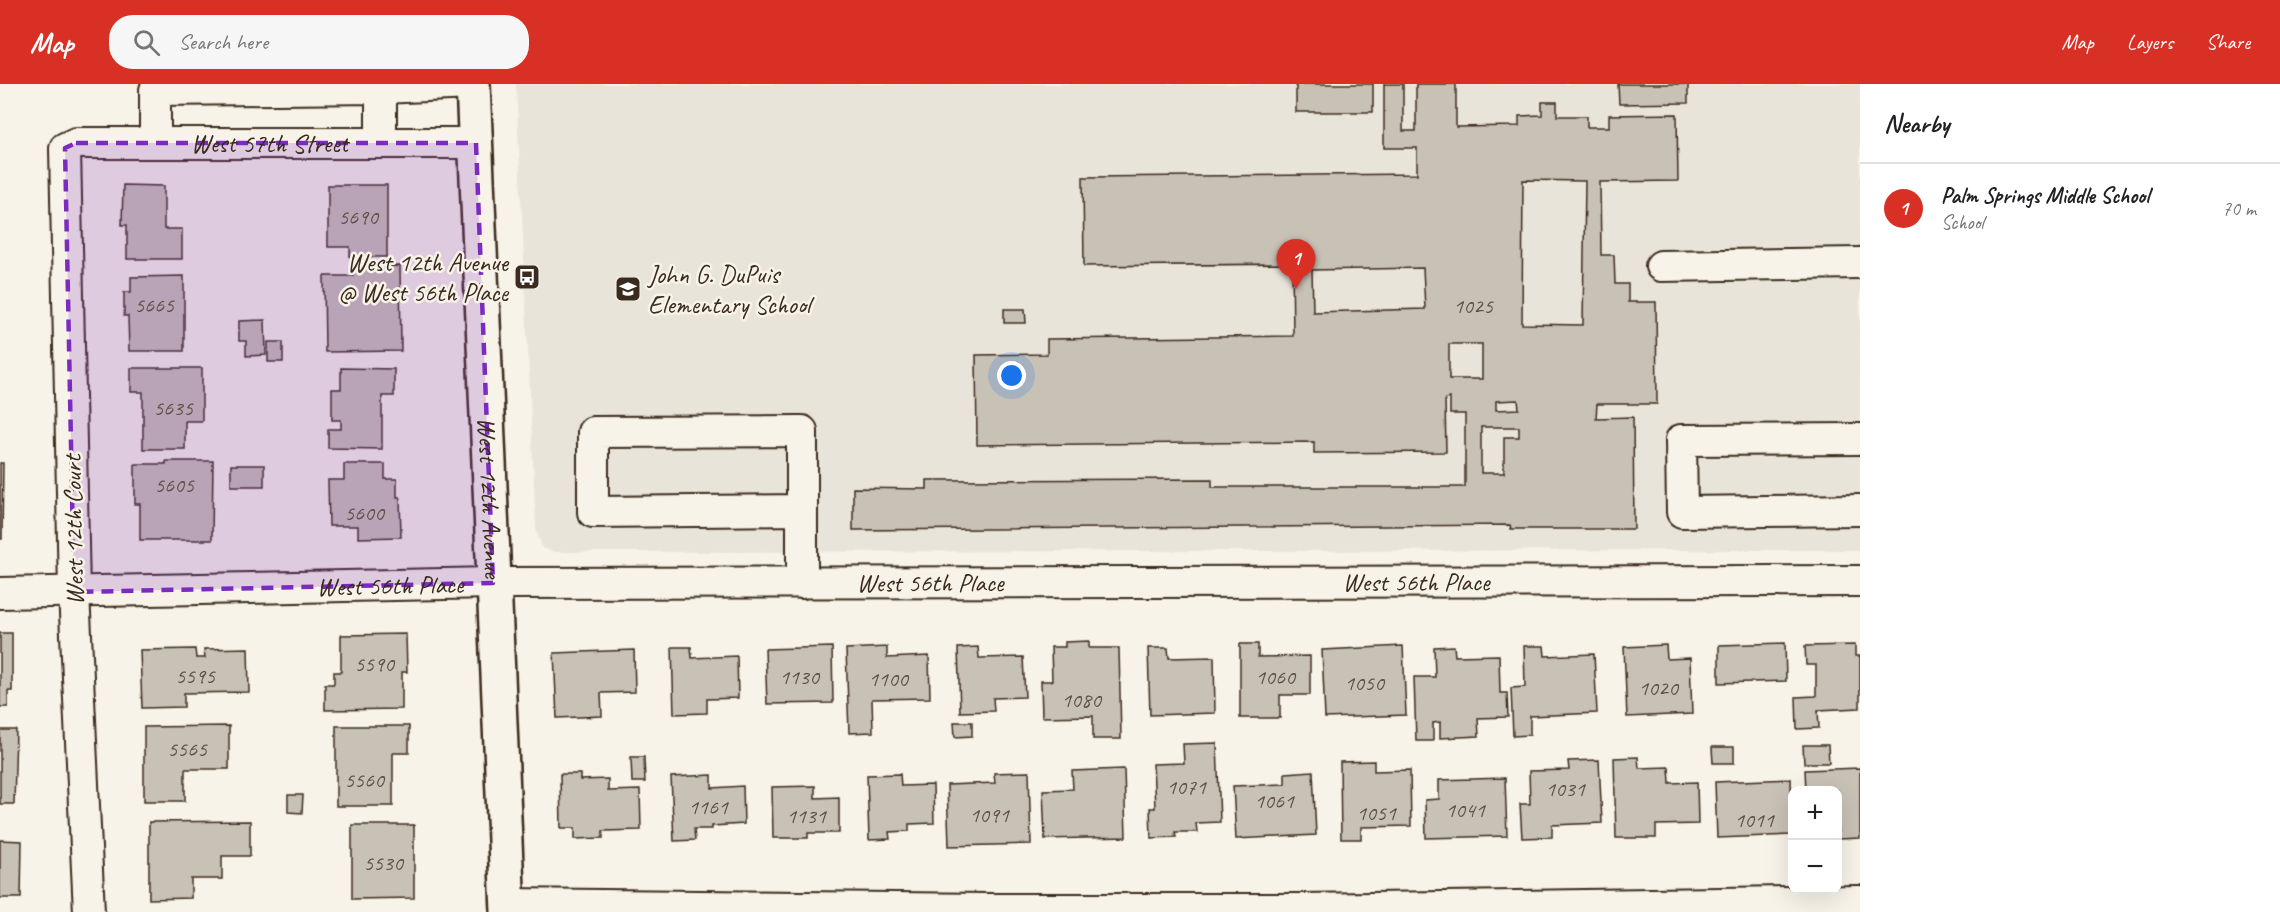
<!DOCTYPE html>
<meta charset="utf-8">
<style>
:root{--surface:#fff;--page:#f6f6f6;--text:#202124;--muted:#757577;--line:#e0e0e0;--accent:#d93025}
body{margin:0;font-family:Caveat,sans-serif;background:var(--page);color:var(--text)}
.controls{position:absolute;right:18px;bottom:18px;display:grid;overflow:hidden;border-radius:12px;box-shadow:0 6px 24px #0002}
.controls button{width:54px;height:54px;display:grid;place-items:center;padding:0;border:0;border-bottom:2px solid var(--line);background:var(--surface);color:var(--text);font:30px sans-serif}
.you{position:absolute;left:1012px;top:292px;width:21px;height:21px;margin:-15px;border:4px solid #fff;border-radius:50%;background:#1a73e8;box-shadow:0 0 0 9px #1a73e833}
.badge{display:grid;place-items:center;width:39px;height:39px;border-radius:50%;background:var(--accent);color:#fff;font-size:20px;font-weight:700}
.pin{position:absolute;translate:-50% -50px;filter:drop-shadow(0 2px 3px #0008)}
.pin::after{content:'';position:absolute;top:32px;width:21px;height:18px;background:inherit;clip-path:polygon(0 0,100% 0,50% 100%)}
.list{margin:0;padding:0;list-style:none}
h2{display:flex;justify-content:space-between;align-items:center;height:78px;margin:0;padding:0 24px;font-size:26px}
h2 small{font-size:20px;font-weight:400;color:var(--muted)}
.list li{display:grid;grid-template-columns:39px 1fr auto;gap:18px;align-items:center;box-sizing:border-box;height:90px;padding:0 24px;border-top:2px solid var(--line)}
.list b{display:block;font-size:22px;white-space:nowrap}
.list p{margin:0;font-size:20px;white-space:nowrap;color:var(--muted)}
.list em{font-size:20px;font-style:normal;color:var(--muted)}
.icon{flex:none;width:33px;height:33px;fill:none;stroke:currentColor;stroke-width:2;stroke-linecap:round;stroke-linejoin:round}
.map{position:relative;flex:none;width:1860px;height:828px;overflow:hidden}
header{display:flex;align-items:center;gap:36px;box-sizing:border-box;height:84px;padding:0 30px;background:var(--accent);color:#fff}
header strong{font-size:28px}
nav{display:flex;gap:33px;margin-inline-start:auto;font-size:21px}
.search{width:420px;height:54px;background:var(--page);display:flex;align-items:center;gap:15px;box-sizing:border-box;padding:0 21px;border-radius:24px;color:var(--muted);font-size:22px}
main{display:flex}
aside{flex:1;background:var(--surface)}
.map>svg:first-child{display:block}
</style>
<header>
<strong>Map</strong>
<div class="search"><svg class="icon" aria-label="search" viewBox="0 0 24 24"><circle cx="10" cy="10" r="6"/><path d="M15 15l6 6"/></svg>Search here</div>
<nav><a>Map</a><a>Layers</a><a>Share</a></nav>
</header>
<main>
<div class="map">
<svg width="1860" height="828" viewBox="0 0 1860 828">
<rect width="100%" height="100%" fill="#f7f3e8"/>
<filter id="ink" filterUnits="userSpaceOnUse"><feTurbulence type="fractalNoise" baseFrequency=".0167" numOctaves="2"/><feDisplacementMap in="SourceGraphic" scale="12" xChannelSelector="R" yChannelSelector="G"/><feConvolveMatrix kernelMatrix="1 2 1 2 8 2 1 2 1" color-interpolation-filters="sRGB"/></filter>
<g filter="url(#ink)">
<path fill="#e9e4d9" d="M516,0H1860V466L554,468L542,464L536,445Z"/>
<path fill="#c8c1b6" stroke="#3b2a1e" stroke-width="1.5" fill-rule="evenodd" d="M1296,0H1373V28H1296Z
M1384,0H1403V47H1416V0H1456V43L1519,42V32L1542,31V18H1557V32H1587V43H1609V31L1677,30L1678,97L1600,98L1601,171H1614L1615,200H1628V218H1656L1657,320H1597L1596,334L1633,333L1634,445H1511L1510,441L853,446V404L927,405V396L1212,395V403H1465V330H1450V314L1445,315L1446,368L1314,369V358L977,361L976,271L1047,270V255L1293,252L1292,180L1084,182L1083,93L1417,90V64H1384ZM1523,96L1585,97L1583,241L1522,240ZM1423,184L1425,225L1313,228L1312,186ZM1449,260H1482V295H1449ZM1518,316L1519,325L1496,326V317ZM1481,343H1519V353H1504V389H1481Z
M1618,0H1688V19L1619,20Z
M123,101L164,102V145H182V175H127V141H122Z
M328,101H387V173H350V163H328Z
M400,182L401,267L325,268L324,192H353V183Z
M184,192V267H129L128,232H124V208H131V193Z
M1004,225H1025L1026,239H1004Z
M265,236L266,271L246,272V257H239V237Z
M268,258H283V278H268Z
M131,284H202V337H185V365H143V308H131Z
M341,284L394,285V312H382V365L328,364V345H341V336H332V305H341Z
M166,377H213L212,456H140V420H135V380H166Z
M0,379H3L2,455H0Z
M344,380H385V395H397V413H400L401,453L358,454V442H329L328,396H344Z
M231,381H264V402H231Z
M0,549H12V607H8V623H0Z
M406,550L407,588H402V625L325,626V600H334V588H341V551Z
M1089,557V564H1119L1121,655H1093V632L1042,633L1041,597H1052L1051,563H1065V558Z
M1785,559L1786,597L1719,599V561Z
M1240,560H1258V573L1310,572V611H1280V634H1240Z
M1666,561L1667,575L1690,574L1692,630L1627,633L1624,563Z
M1855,561V572H1860V624L1818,626L1819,644L1797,645L1796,613L1816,612V581H1806L1805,562Z
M1403,562L1406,631L1325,634L1322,566Z
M1454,562L1455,572L1499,571L1500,609H1507L1508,633L1478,634L1479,652L1440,654V638L1433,639V657H1416L1414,593H1435L1434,563Z
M1524,562H1544L1545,572L1594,570L1597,629L1530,632V651L1513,652L1511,604L1525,603Z
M672,563H691L692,574L737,572L738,614L707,615V629L674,630Z
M832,563L833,619L767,620L765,565Z
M887,563V574L929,572L930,614L872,615L873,648L849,649L846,565Z
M978,563L979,574L1023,573L1025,613L993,614L994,627L960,628L958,564Z
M248,564L249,608L184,609V623L142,624L140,566L195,565L196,574H205L204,565Z
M1148,564H1168L1169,574L1214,573L1215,629L1150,631Z
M634,566L635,608L601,609L602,632L557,634L554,569Z
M954,638H972V652L955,653Z
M229,642V685H185V717H144V643Z
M336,642H409V669H393V722H336Z
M0,646H16L14,720H0Z
M1217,659L1220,738L1196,739L1197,748H1175L1176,753L1151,754L1150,724H1155L1153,680L1184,679L1183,660Z
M1803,661H1828L1829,679H1804Z
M1712,663H1734V679H1713Z
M631,673H644L645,698H632Z
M1638,673L1639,684L1669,683L1670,699L1697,698L1698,740L1656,741V754H1616L1614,674Z
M1599,676L1602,739L1552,741V753L1522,754L1520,720H1530L1529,687L1569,686L1568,677Z
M1374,677V687L1410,686L1411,742L1361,743V755H1341L1340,678Z
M1860,684V754L1838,755V706H1806L1805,686Z
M1124,685L1126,753L1045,755L1043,706L1073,705L1072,687Z
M1313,687L1316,751L1236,755L1233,702L1285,700V689Z
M1029,688L1031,760L949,762L947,701L995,699L994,689Z
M560,690H580V696L608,695V707L640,706L641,746L603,747V754L575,755V744H561Z
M900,690L901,702L933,701L934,739L909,740V747L889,748L890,755L869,756L867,691Z
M712,691V704L743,702L744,740L712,742V745H694L695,756L674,757L671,693Z
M1505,694L1507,752L1426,754L1425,716L1439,715V696Z
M1791,695L1792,751L1717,754L1715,698Z
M815,702V714L839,713V749H808V754H773L772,703Z
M288,711H303L302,729L288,728Z
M250,737V772H222V795H191V814L149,815V738Z
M352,741H414V814L352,815Z
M0,756L22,757L21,814H0Z"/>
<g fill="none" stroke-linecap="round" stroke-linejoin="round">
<g stroke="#3b2a1e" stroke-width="34">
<g id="minor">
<path d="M380,0L381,4L473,0"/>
<path d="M155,59V6L381,4V59"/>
<path d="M1661,182L1860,179"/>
<path d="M1860,355L1681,356L1682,428L1860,426"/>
<path d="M802,426L593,428V348L802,347V499"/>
<path id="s1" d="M0,509L493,499L1860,497"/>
<path d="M507,820L988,825H1300L1860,817"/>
<path id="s2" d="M89,828L74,508L65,64L76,59H476"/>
</g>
</g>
<g stroke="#3b2a1e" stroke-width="38">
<g id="major">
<path id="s3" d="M473,0L508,828"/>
</g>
</g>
<use href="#minor" stroke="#f7f3e8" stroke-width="30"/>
<use href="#major" stroke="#f7f3e8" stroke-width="33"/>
</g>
</g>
<path fill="#7b2cbf" fill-opacity="0.2" stroke="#7b2cbf" stroke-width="4.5" stroke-dasharray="12 8" stroke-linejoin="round" d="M76,59H476L493,499L74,508L65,64Z"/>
<defs>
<g id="bus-square" transform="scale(1.35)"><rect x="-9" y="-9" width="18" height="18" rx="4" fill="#3b2a1e" stroke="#f7f3e8"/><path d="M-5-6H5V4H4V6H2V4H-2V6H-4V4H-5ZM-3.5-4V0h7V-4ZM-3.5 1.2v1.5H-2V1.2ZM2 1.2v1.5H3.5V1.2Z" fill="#fff"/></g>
<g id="school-square" transform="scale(1.35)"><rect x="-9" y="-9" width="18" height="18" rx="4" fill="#3b2a1e" stroke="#f7f3e8"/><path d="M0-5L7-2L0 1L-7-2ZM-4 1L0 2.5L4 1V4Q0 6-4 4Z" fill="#fff"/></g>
</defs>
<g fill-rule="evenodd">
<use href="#bus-square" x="527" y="193"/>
<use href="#school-square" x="628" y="205"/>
</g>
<g text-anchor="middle" stroke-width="5" stroke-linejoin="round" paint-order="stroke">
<g font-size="22" fill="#5e5044">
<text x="358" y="140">5690</text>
<text x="154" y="228">5665</text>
<text x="1473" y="229">1025</text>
<text x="173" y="331">5635</text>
<text x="174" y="408">5605</text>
<text x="364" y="436">5600</text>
<text x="374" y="587">5590</text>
<text x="195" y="599">5595</text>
<text x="799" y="600">1130</text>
<text x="1275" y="600">1060</text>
<text x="888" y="602">1100</text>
<text x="1364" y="606">1050</text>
<text x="1658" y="611">1020</text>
<text x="1081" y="623">1080</text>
<text x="187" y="672">5565</text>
<text x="364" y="703">5560</text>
<text x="1186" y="710">1071</text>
<text x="1565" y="712">1031</text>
<text x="1274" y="724">1061</text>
<text x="708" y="730">1161</text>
<text x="1465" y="733">1041</text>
<text x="1376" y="736">1051</text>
<text x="989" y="738">1091</text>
<text x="806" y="739">1131</text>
<text x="1754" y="743">1011</text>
<text x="383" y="786">5530</text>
</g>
<g font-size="26" fill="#3b2a1e" stroke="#f7f3e8">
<text dy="9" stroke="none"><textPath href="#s2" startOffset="970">West 57th Street</textPath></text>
<text dy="9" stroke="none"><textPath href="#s3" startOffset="414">West 12th Avenue</textPath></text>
<text transform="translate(73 446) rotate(-91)" y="9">West 12th Court</text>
<text dy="9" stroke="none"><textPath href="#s1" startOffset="1416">West 56th Place</textPath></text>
<text dy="9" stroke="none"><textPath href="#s1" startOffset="930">West 56th Place</textPath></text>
<text dy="9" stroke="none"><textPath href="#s1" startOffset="390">West 56th Place</textPath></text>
</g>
<g font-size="26" fill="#3b2a1e" stroke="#f7f3e8" text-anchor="end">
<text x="508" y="187">West 12th Avenue<tspan x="508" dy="30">@ West 56th Place</tspan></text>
<text x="648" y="199" text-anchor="start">John G. DuPuis<tspan x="648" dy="30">Elementary School</tspan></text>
</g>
</g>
</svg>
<div class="controls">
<button>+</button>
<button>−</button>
</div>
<div class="you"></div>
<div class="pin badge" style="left:1296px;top:205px">1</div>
</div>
<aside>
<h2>Nearby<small></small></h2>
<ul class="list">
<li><span class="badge">1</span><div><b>Palm Springs Middle School</b><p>School</p></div><em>70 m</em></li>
</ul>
</aside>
</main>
